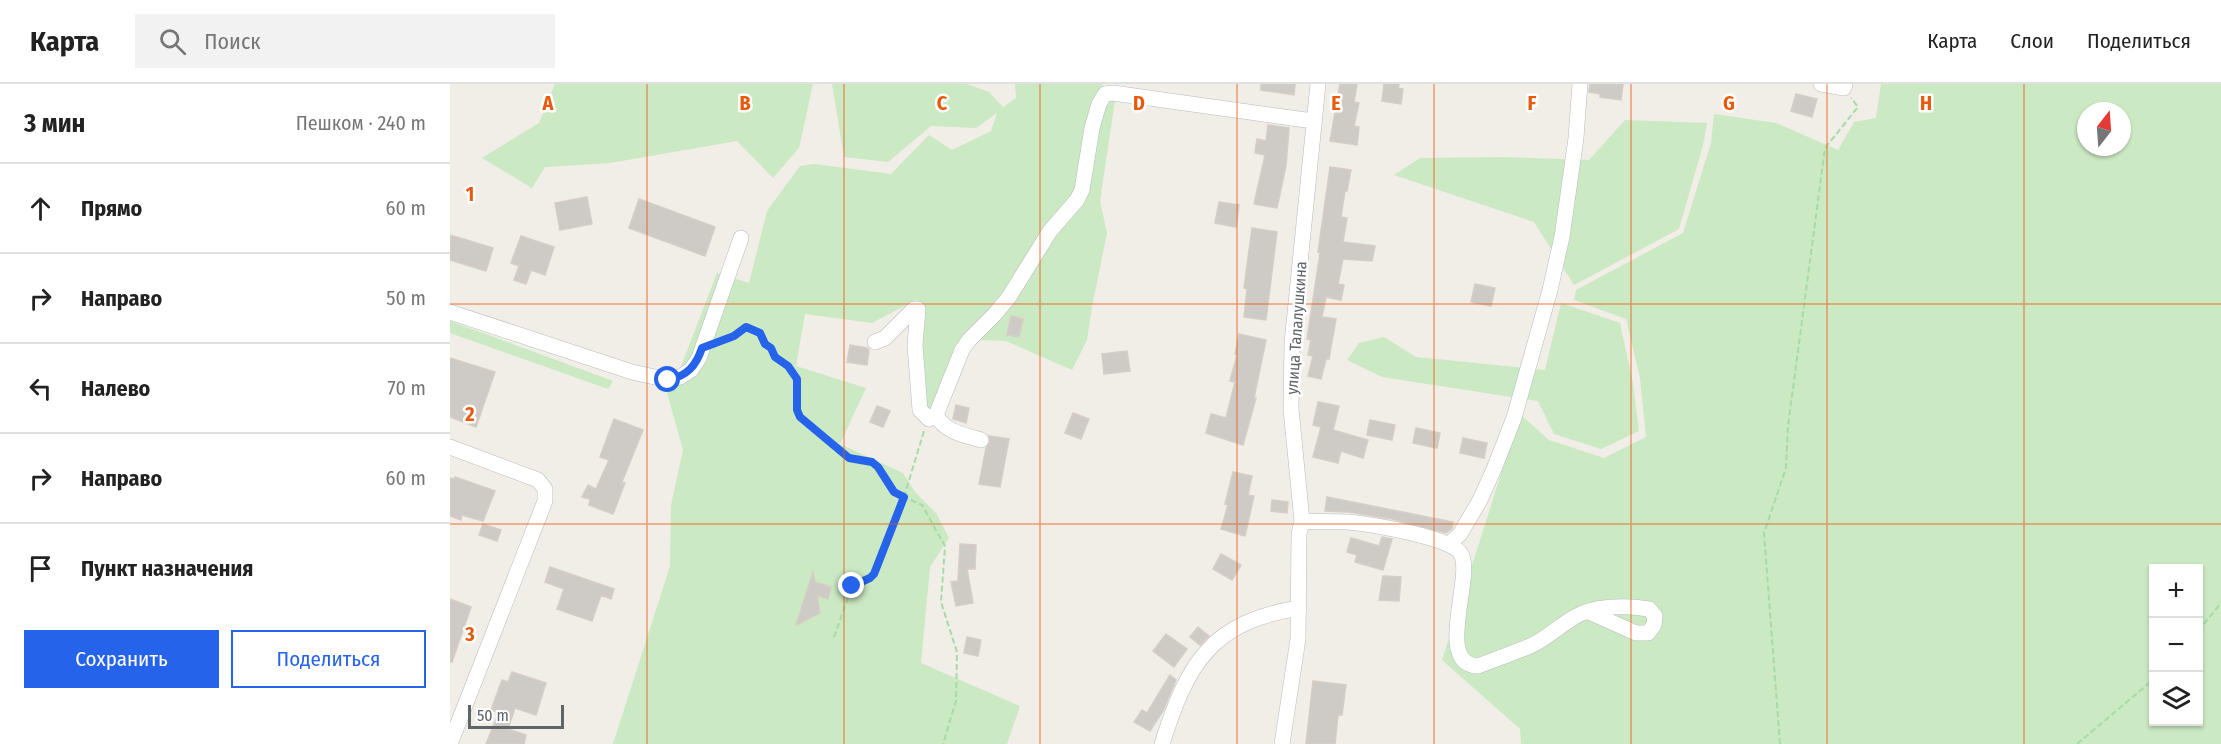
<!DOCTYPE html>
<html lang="ru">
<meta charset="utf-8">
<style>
:root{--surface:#fff;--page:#f2f2f2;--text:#222;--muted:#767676;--line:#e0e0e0;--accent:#2563eb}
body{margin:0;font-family:"Fira Sans Condensed",sans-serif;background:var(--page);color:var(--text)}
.controls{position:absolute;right:18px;bottom:18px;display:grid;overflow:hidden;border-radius:0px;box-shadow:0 2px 4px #0004}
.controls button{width:54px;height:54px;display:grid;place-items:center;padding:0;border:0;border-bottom:2px solid var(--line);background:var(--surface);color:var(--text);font:30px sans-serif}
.compass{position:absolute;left:1627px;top:18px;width:54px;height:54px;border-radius:50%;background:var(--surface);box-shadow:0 2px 4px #0004;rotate:17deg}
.scale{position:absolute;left:18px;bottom:15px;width:96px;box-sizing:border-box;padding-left:6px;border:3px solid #5e6568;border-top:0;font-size:16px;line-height:21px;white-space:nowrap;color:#5e6568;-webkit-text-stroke:4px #fff;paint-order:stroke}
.stop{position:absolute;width:18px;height:18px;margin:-14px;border:4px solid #2563eb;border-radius:50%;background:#fff}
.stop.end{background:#2563eb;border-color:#fff;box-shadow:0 2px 6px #0008}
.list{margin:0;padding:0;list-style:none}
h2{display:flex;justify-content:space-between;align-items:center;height:78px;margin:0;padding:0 24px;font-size:26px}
h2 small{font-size:20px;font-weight:400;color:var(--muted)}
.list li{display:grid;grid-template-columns:39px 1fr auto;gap:18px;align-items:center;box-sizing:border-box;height:90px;padding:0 24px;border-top:2px solid var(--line)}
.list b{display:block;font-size:22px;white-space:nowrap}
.list em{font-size:20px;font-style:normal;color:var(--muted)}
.actions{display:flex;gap:12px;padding:18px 24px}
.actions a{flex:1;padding:14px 0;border:2px solid var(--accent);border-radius:0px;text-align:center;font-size:21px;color:var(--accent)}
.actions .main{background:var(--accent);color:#fff}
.icon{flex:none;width:33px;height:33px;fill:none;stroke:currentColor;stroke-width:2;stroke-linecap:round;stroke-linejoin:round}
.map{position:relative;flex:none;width:1771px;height:660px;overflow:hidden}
header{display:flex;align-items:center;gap:36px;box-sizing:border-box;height:84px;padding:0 30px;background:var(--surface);border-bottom:2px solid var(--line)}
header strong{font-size:28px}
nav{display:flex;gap:33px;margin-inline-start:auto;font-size:21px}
.search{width:420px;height:54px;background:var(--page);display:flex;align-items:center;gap:15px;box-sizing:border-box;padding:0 21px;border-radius:0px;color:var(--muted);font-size:22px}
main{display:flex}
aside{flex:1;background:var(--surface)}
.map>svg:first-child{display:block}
</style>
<header>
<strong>Карта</strong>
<div class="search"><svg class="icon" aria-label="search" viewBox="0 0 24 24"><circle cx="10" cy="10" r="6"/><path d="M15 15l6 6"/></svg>Поиск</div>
<nav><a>Карта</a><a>Слои</a><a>Поделиться</a></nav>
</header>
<main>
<aside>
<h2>3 мин<small>Пешком · 240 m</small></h2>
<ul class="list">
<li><svg class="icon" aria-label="ahead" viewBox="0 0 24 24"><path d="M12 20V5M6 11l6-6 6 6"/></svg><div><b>Прямо</b></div><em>60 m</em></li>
<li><svg class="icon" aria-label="right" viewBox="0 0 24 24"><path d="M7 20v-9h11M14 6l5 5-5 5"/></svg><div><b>Направо</b></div><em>50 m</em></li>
<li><svg class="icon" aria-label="left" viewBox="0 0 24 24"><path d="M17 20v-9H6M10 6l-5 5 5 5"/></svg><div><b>Налево</b></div><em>70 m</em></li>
<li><svg class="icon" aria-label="right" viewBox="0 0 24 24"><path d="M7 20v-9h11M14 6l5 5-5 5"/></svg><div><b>Направо</b></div><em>60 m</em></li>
<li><svg class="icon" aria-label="arrive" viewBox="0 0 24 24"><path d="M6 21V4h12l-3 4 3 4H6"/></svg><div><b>Пункт назначения</b></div></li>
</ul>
<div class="actions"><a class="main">Сохранить</a><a>Поделиться</a></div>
</aside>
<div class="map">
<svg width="1771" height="660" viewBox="0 0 1771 660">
<rect width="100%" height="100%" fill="#f1ede7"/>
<path fill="#cbe9c3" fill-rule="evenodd" d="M105,0H363L349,64L323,94L287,57L160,79L95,83L82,104L32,74L89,39Z
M382,0H517L539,8L553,23L566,14L565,0H653L648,11L665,16L650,117L657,149L642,223L637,256L622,286L556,257L529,256L518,251L484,327L473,325L472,222L466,216L422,239L355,230L346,282L416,304L390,360L453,389L465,408L486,429L499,454L480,483L471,579L570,622L557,660H163L220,482L221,421L233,366L214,298L230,285L267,189L299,199L317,127L350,82L364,80L441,90L479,51L502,66L541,47L547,29L526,44L481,42L438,78L394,73Z
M1431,0H1771V660H1071L1070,645L992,576L1070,330L1099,356L1154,374L1196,353L1190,294L1176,235L1124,216L1126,206L1233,149L1261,59L1264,30L1326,39L1388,66L1404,38L1426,34ZM1636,27H1672V63H1636ZM1704,484H1748V638H1704Z
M1175,36L1257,39L1253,61L1229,145L1124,201L1084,138L944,91L970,74L1053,73L1139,76Z
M1111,219L1170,239L1183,299L1189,347L1151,365L1104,350L1088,317L932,293L897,276L909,259L934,253L966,273L1095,286Z
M0,237L163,297L158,305L0,249Z"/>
<path fill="#cecac6" stroke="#d6cdc5" stroke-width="1.5" d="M811,0H845L844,11L811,6Z
M890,0H907L904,18L909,19L904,42L909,43L907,61L880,57Z
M934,0H949L948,4L953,5L951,20L932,17Z
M1140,0H1173L1171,16L1150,13V10L1139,8Z
M1346,10L1367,15L1362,33L1341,27Z
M818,41L839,44L836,82L827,124L804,120L815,71L805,69L807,55L816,57Z
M880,83L901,86L897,107H895L891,133L897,134L893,158L925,162L922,177L893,175L888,200L894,201L891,216L876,213L872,233L886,235L879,275H876L871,295L858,292L863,272L858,271L861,256L857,255L870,169L868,168Z
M137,113L142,140L110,146L105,119Z
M189,115L265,143L255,172L179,144Z
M769,118L789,121L786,143L765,139Z
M802,144L827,148L816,236L794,233L797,205L794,204Z
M0,151L43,164L36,187L0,176Z
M71,152L104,163L95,191L81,186L76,200L64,196L69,182L61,179Z
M1025,200L1045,204L1041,222L1021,218Z
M561,232L573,235L569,253L557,251Z
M789,250L816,256L804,314H806L793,361L756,349L761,330L776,334L785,298L780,297L787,271L785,270Z
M400,261L417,264L419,266L417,281L397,278Z
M677,267L680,287L654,290L652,270Z
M0,274L45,288L26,343L0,333Z
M868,318L889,322L883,346L918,356L913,374L891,367L888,379L863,373L871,343L863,341Z
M506,321L519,324L516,339L503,335Z
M427,322L440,327L433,343L420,338Z
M623,329L639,335L631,355L615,349Z
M164,335L193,346L172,398L175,399L163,430L139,421L140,415L132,413L138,401L146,405L159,376L150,373Z
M920,336L945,341L942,356L917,351Z
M966,344L990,349L987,364L963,359Z
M539,352L559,355L550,403L529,400L536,364L540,358Z
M1013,354L1037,359L1034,374L1010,369Z
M783,388L802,392L798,411L804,412L795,452L771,445L778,421L775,420Z
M5,393L45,407L33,437L12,431L11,436L0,432V394L4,395Z
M877,413L1003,438L1002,444L996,449L942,435L899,428L875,427Z
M822,416L838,418L837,429L821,427Z
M33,440L51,446L47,457L29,451Z
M932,453L942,455L933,486L905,478L907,471L897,468L901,454L929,462Z
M510,460L526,461L525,485H517L523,519L506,522L501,498L508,497Z
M771,470L791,481L782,496L763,485Z
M100,483L164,505L161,515L151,511L142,537L107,525L114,505L95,498Z
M363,488L365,498L381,503L378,515L367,511L370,529L346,541Z
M933,492L951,493L949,517L929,516Z
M0,515L21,523L2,578H0Z
M748,543L759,552L750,561L740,553Z
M716,550L737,565L724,583L703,567Z
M517,553L531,556L528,572L514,569Z
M62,588L96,599L86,631L65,624L58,645L76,651L74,660H36L49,628L41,626L52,596L58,598Z
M720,591L726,596L713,627L700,647L684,638L692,626L697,629Z
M863,597L896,601L892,631H888L885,660H856Z"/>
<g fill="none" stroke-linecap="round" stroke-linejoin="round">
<g stroke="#b7bbbe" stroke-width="16">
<path id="minor" d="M1371,0L1394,4L1395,0
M0,228L182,288L218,296L230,293L241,286L249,274L291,154
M425,258L435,254L464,225H468L465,261L470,326L479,335L486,331L512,266L519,256L545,230L559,213L600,147L627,116L632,106L642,44L649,20L655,10L663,9L863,37
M486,331C495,348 514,351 531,356
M0,363L88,396L95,405V417L0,660
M852,437C867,438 883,437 898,438C919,440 1002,453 1011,470C1024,493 984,580 1028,582C1046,575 1063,569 1080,562C1095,556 1109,542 1123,534C1143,521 1176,521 1199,525L1205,532L1204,541L1198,549H1186L1139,528
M1000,459L1010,450L1030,416L1044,385L1064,334L1100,206L1112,153L1126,54L1130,0
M712,660C737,581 760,538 849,524
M832,660L848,555L849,450L852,437L841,325L842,259L868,0"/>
</g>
<path stroke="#a6dba9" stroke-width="2" stroke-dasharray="6 3" stroke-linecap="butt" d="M269,258L284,252L296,244L310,249L315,259L321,264L325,273L338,282L347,295V326L350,333L399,374L421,378L428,383L443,408L472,421L495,462L491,518L507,568L506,617L493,660
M1748,547L1771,519
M384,553L402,502L420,494L424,490L447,436L474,347
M1330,660L1314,449L1336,384L1338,342L1375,64L1408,23L1401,14
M1627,660L1704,595"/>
<use href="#minor" stroke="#fff" stroke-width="15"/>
</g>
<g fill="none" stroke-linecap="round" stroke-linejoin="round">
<path stroke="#2563eb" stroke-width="8" d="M218,296C237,292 246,282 252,264L284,252L296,243L310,249L315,260L321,264L325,273L338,282L347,295V326L350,333L399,374L422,378L428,383L444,408L454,413L424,490L420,494L402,502"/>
</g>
<path fill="none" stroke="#e8590c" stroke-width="1.5" stroke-opacity="0.55" d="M197,0V660M394,0V660M590,0V660M787,0V660M984,0V660M1181,0V660M1377,0V660M1574,0V660M0,220H1771M0,440H1771"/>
<g text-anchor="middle" stroke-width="5" stroke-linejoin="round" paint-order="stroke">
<g font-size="16" fill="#5e6568" stroke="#fff">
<text transform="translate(846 244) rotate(-86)" y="6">улица Талалушкина</text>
</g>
</g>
<g font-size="20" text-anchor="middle" font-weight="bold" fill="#e8590c" stroke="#fff" stroke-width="5" stroke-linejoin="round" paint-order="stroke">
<text x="98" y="26">A</text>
<text x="295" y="26">B</text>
<text x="492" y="26">C</text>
<text x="689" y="26">D</text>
<text x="886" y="26">E</text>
<text x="1082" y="26">F</text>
<text x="1279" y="26">G</text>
<text x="1476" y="26">H</text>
<text x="20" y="117">1</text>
<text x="20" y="337">2</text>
<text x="20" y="557">3</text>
</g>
</svg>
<div class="controls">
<button>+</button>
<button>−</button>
<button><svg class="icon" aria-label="layers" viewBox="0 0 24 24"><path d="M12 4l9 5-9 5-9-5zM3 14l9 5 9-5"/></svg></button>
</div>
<svg class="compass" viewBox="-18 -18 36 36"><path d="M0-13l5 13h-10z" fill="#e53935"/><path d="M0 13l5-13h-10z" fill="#767676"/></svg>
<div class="scale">50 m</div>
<div class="stop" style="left:218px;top:296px"></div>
<div class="stop end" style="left:402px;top:502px"></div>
</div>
</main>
